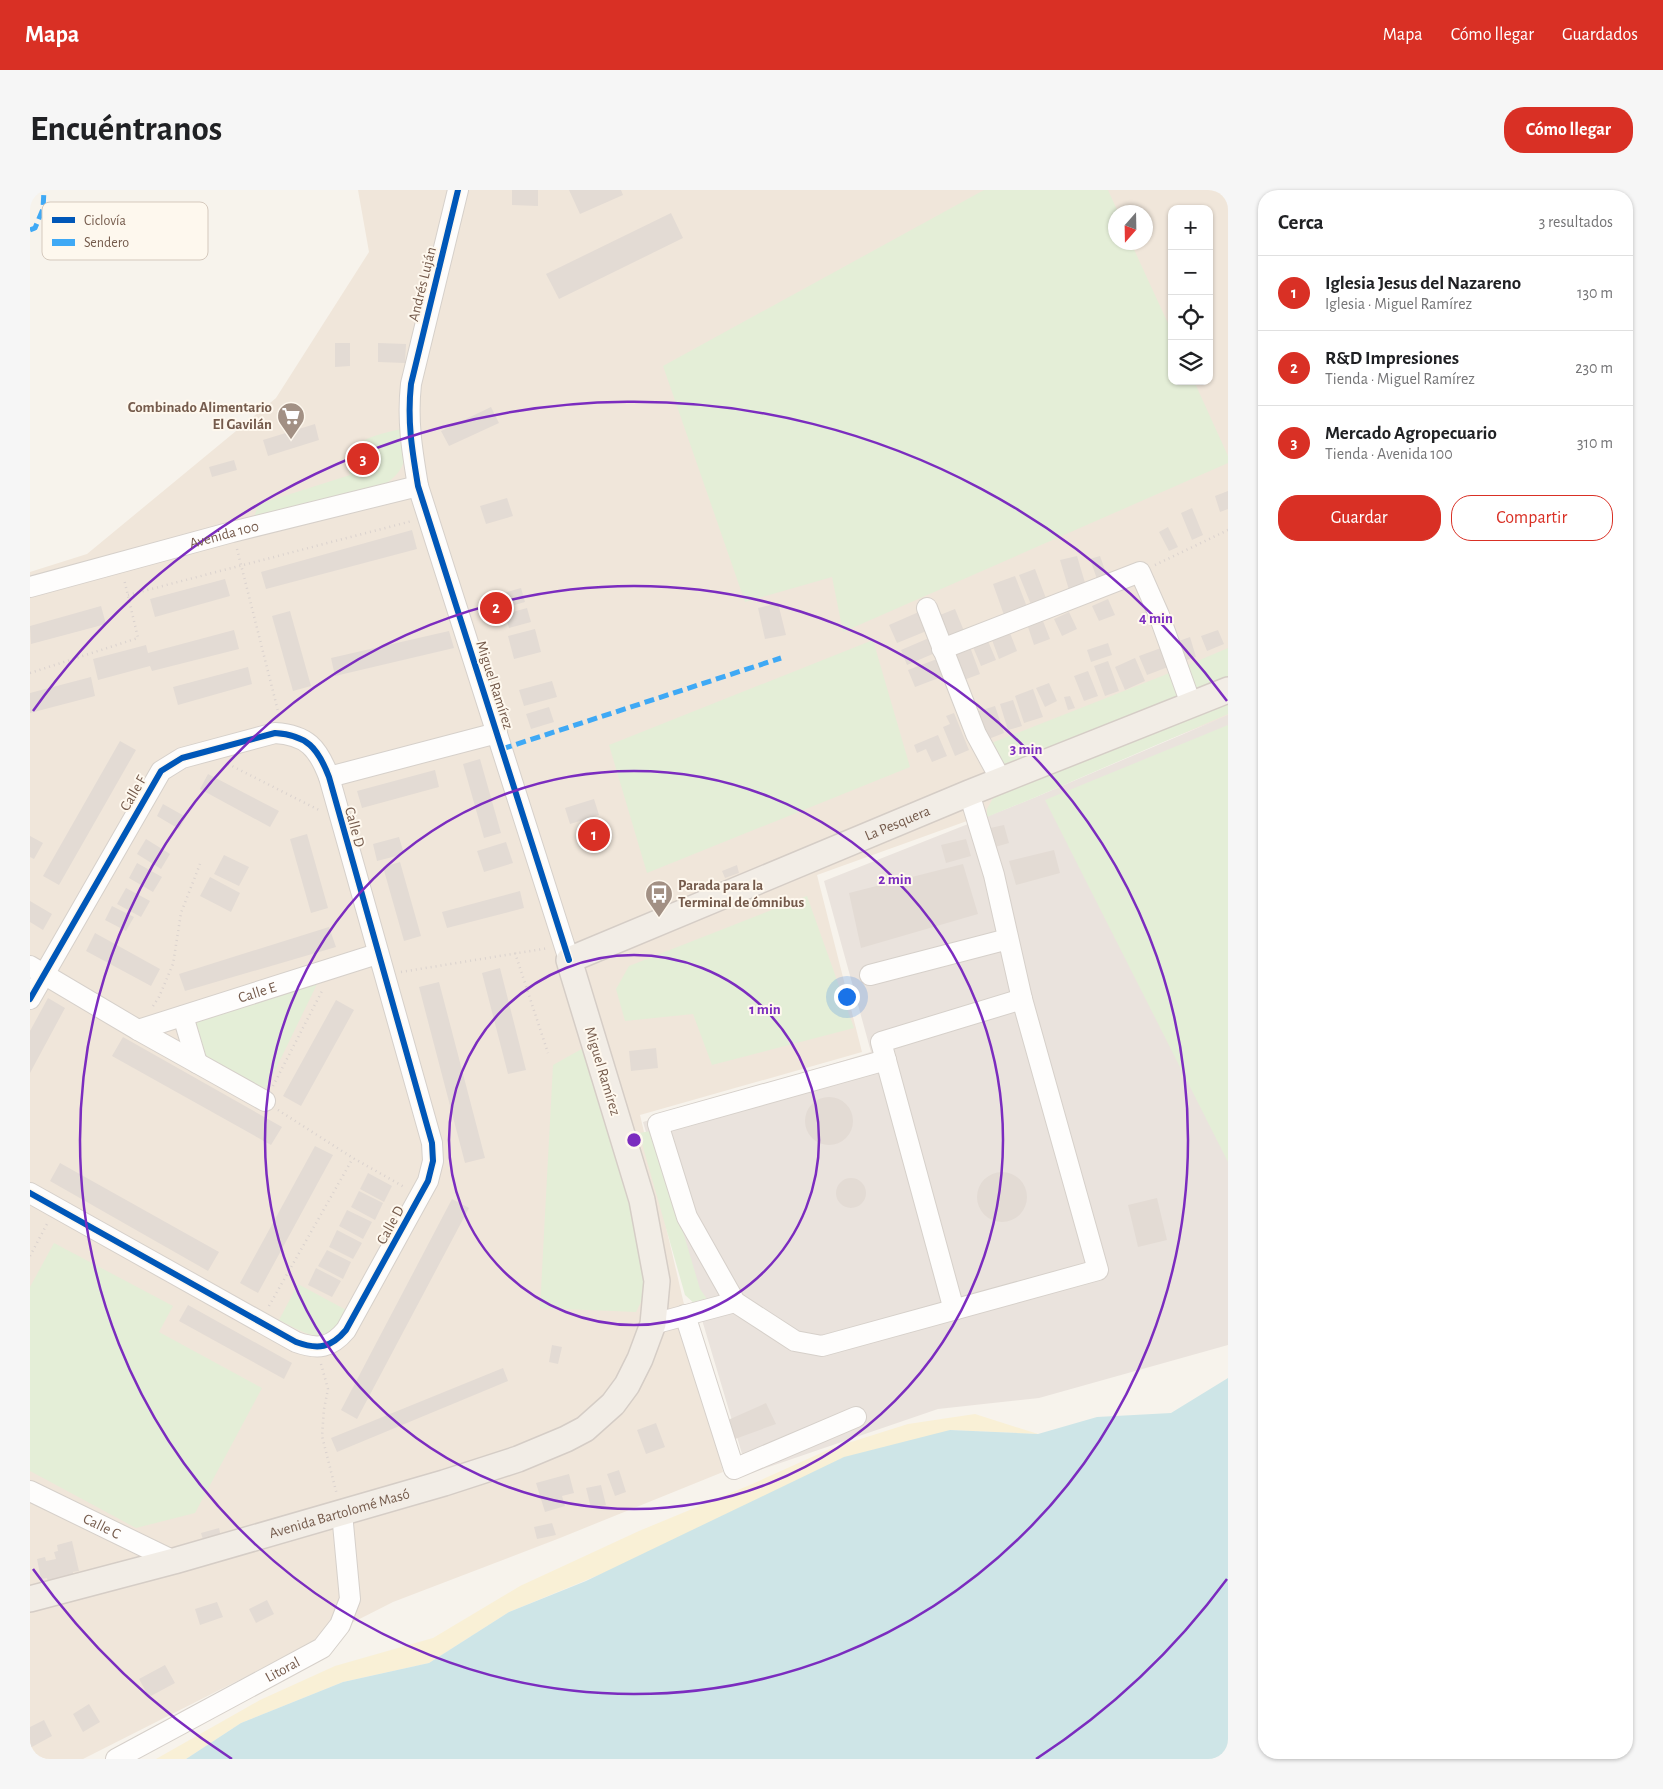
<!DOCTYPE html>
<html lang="es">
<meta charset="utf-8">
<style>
:root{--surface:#fff;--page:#f6f6f6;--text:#202124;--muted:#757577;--line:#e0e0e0;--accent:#d93025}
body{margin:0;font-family:"Alegreya Sans",sans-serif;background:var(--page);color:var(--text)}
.controls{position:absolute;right:15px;top:15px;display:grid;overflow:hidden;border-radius:10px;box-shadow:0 1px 4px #0004}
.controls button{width:45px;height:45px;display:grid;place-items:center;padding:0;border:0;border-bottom:1px solid var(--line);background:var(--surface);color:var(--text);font:25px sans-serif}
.compass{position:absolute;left:1078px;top:15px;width:45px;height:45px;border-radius:50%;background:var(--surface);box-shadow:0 1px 4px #0004;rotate:200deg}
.you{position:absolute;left:816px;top:806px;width:18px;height:18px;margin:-12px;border:4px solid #fff;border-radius:50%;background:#1a73e8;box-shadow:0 0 0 8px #1a73e833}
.badge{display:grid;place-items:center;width:32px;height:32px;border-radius:50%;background:var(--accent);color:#fff;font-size:16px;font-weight:700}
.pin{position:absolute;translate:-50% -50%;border:2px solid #fff;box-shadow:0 1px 5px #0006}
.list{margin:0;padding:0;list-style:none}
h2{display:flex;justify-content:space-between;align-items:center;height:65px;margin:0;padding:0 20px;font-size:21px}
h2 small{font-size:16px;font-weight:400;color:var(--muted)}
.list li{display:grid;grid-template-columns:32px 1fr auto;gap:15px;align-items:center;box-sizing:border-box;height:75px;padding:0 20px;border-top:1px solid var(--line)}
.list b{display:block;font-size:19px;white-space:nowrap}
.list p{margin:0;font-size:16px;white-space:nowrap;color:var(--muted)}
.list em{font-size:16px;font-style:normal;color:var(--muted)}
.actions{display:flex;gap:10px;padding:15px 20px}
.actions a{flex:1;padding:11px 0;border:1px solid var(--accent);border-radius:20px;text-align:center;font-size:18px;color:var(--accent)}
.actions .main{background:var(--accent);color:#fff}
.icon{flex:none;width:28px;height:28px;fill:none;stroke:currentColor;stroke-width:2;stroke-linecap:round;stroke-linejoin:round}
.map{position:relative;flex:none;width:1198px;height:1569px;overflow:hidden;border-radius:20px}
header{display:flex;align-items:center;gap:30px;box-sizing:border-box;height:70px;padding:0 25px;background:var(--accent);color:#fff}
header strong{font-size:24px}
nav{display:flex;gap:28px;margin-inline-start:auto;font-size:18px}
.intro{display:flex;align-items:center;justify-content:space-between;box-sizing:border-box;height:120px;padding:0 30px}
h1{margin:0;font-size:35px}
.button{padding:12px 22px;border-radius:20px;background:var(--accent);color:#fff;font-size:18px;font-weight:700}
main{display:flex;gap:30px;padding:0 30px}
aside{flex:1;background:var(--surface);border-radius:20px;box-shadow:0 1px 4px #0004}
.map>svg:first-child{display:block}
</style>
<header>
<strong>Mapa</strong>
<nav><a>Mapa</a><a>Cómo llegar</a><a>Guardados</a></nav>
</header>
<div class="intro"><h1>Encuéntranos</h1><a class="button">Cómo llegar</a></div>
<main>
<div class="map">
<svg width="1198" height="1569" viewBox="0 0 1198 1569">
<rect width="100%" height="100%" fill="#f7f3ec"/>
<path fill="#f0e6da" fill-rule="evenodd" d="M328,0H1198V526L1091,568L962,622L787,685L832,862L610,925L693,1282L530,1348L363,1412L53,1569H0V382L57,364L246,208L339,62ZM1142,19H1179V191H1142ZM1086,22H1116V52H1086Z"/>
<path fill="#eae3dd" d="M1198,525V1155L1009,1208L908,1219L718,1284L613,932L841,862L794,691L1006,607Z"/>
<path fill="#e4eed7" d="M954,0H1078L1088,22H1086V52L1101,53L1142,142V191H1164L1198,266V273L813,442L802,387L715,412L633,176Z
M371,239C373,245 376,252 376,258C377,275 365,290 351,296L222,331L229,314L320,285L315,266C327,248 351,244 371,239Z
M843,450L880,577L617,683L579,555Z
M1198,458V491L970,582L959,554L1132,486Z
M1198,508V524L1006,607L957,627V619L967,601Z
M1198,535V972L1015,610Z
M777,706L824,838L682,875L663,824L595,831L586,799L599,776Z
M290,788L236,899L174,867L163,833Z
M557,856L602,1007L618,1086L614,1106L606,1122L510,1118L523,875Z
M621,941L624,944L670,1099L677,1109V1112L666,1115L655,1105L609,943Z
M24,1053L143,1116L129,1142L232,1198L165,1323L106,1338L0,1281V1097Z
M268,1094L318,1121L305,1144C282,1150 269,1140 249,1130Z"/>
<path fill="#f9f0d6" d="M945,1224L1008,1244L920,1240L479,1422L399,1473L313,1492L211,1533L156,1569H126L230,1510L305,1476L403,1448L490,1396L609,1341L720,1295L802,1258L878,1234Z"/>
<path fill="#cee5e7" d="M1198,1188V1569H156L211,1533L313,1492L399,1473L479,1422L556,1391L814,1267L920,1240L1008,1244L1067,1227L1141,1223Z"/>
<path fill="#e3dbd4" d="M482,0H508V16L482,15Z
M539,0H591L593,5L550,24Z
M641,23L653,48L529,109L516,84Z
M305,153H320V176L305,177Z
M348,153L376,154L375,173L348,172Z
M461,217L469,233L419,256L411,241Z
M285,234L289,250L238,266L233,250Z
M342,259L345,273L323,279L320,264Z
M204,270L207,280L182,287L179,277Z
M1198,301V319L1190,322L1185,306Z
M477,308L483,326L456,334L450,316Z
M1162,318L1173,345L1162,350L1151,323Z
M1138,337L1148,357L1139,361L1129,342Z
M382,340L387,359L236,399L231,382Z
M1047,366L1056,396L1039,400L1030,370Z
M1070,366L1077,386L1067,389L1060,369Z
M1005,379L1017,411L1002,417L989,385Z
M985,386L997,417L974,425L963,394Z
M195,389L200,406L125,427L120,409Z
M491,398L495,412L474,418L470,404Z
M1078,409L1085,425L1069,431L1062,416Z
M748,413L756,445L735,449L728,418Z
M71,416L76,434L1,454L0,436Z
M497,418L501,432L479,438L475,424Z
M925,419L934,441L919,447L910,425Z
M260,421L281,496L263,501L242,426Z
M891,421L899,440L867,453L859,435Z
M1039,422L1047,439L1032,446L1024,429Z
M1013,431L1020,449L1004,455L998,437Z
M505,439L511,462L484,469L478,446Z
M204,440L209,459L122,481L120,476L68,490L63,469L116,455L118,463Z
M1188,440L1194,454L1177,461L1171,446Z
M419,441L424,458L305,486L301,468Z
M980,443L987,461L969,469L962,450Z
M1160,447L1166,467L1154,471L1149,451Z
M899,448L905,463L877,475L871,460Z
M958,451L966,470L951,476L943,457Z
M1078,453L1082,465L1061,472L1057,460Z
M940,457L950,484L931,491L921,464Z
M1131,458L1138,477L1117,485L1109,466Z
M1105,468L1115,491L1095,500L1085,477Z
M907,469L914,486L885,497L878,480Z
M1078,471L1089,501L1075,506L1064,476Z
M218,477L222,494L148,515L143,497Z
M1058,481L1068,506L1054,511L1044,486Z
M61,487L65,506L0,523V503Z
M522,491L527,507L494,516L489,500Z
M1019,493L1027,511L1015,517L1006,498Z
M1003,499L1013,527L994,533L985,506Z
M1040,506L1045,518L1038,520L1034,507Z
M983,510L992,536L978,540L970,514Z
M965,516L974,543L956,550L946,522Z
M519,517L524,532L501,539L496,524Z
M924,523L939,560L925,566L913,537L920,534L916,526Z
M908,545L917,566L902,572L896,559L887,563L884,555Z
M90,551L106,560L29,695L13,686Z
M450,569L471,643L454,648L433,574Z
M405,580L409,597L332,618L327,601Z
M178,584L249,621L240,637L170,599Z
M564,609L569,625L540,634L535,618Z
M133,614L156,627L149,639L127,626Z
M574,632L580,650L555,657L549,639Z
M974,635L979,653L965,657L960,638Z
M277,644L298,718L281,723L260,649Z
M0,646L13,653L4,669L0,667Z
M369,647L374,664L347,671L343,654Z
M116,649L140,664L131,679L107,664Z
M936,649L941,666L916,673L911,655Z
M476,652L483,673L454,682L447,661Z
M1024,660L1030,683L986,695L979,671Z
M194,665L219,677L209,696L184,684Z
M370,672L391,746L374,751L353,677Z
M107,673L132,687L123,702L99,688Z
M933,674L948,724L831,758L819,703Z
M707,675L709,683L695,688L692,681Z
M180,687L210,703L201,722L170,706Z
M96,698L120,711L111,727L87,714Z
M490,701L494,718L417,738L412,722Z
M0,711L22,724L13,740L0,732Z
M82,716L104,727L96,741L75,730Z
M299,737L306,757L155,801L149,784Z
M65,743L130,779L121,796L56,761Z
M470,778L496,880L478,884L452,783Z
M409,792L455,968L435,973L389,797Z
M18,808L35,818L0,883V841Z
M306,810L324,820L271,916L253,906Z
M93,847L252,937L241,955L82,866Z
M626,858L628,878L601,881L599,861Z
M775 931a24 24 0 1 1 48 0a24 24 0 1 1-48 0Z
M285,956L303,965L228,1103L210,1093Z
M30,973L189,1062L178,1081L20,991Z
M947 1007a25 25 0 1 1 50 0a25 25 0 1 1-50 0Z
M338,983L362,996L354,1012L330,999Z
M806 1003a15 15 0 1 1 30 0a15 15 0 1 1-30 0Z
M329,1001L353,1013L345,1030L321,1017Z
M1127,1008L1137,1050L1108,1057L1098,1015Z
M422,1009L439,1018L327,1229L311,1220Z
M317,1020L342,1032L333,1049L309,1036Z
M307,1040L332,1053L323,1069L299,1057Z
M297,1060L321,1072L313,1089L288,1076Z
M286,1078L311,1091L302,1107L278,1095Z
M158,1115L262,1173L254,1189L149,1131Z
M522,1155L532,1157L528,1174L519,1172Z
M473,1178L478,1191L307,1262L301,1248Z
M736,1213L746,1234L705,1249L698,1230Z
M626,1233L635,1257L616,1264L607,1240Z
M589,1280L596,1302L585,1306L577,1284Z
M539,1284L544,1303L532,1306L535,1316L515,1322L506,1293Z
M571,1295L576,1315L561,1318L556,1298Z
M522,1333L526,1345L507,1349L504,1337Z
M189,1338L191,1347L174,1353L171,1343Z
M42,1351L49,1381L43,1382L44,1386L18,1392L17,1388L11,1389L7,1369L15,1367L16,1371L26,1369L24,1362L28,1361L27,1355Z
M237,1410L244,1424L226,1433L219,1419Z
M187,1412L193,1427L170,1435L165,1419Z
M135,1475L145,1493L119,1507L109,1489Z
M59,1514L70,1532L53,1542L43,1524Z
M14,1530L22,1546L0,1558V1537Z"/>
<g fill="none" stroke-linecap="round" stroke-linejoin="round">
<g stroke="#d6d0ca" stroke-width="22">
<g id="minor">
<path d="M428,0L381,194C377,231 382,260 388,296L539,770"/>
<path id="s1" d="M0,397L202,342L388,296"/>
<path d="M897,418L946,544L971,590"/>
<path d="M912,459L1110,382L1129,425L1161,514"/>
<path d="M299,587L467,543"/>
<path d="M0,776L108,840L235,911"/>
<path d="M840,785L978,749"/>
<path d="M0,809L131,581L152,568L245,543C277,545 288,558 299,587L402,953L403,971L398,991L316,1140C301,1158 288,1160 266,1152L0,1003"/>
<path d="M153,826L167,873"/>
<path id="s2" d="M108,840L347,764"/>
<path d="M856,870L628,934L657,1027L705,1112L765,1151L792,1156L1068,1080L992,809L964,685L939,603"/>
<path d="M924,1120L851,852L992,809"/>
<path d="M655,1125L704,1279L826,1227"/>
<path d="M623,1134L705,1112"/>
<path id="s3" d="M0,1301L144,1371"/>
<path id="s4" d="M86,1569L292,1458L310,1435L320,1409L312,1323"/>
</g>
</g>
<g stroke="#d5cdc6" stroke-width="28">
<g id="major">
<path id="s5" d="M0,1409L144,1371L414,1293L488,1269L536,1249L555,1239L583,1214L597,1195L610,1169L623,1134L627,1091L612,1010L539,770L939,603L1198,500"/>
</g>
</g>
<path stroke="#dad2ce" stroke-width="2.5" stroke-dasharray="1 4" stroke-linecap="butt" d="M207,359L249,525
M1125,375L1198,340
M98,405L382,331
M0,483L108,448L94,389
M198,574L289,620
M485,763L518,863
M371,782L519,758
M123,816L129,807L143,774L151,723L170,674
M243,896L293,799
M248,920L323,968L376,998
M0,1066L18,1032
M239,1116L323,968
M291,1174L298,1199L294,1219L292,1246L307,1305"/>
<use href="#minor" stroke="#fefdfc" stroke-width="20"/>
<use href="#major" stroke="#f2ede6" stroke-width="25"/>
<path stroke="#3fa9f5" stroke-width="5" stroke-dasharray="10 5" stroke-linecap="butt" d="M0,40L5,38L13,19L14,0
M472,559L751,468"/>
<g stroke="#fef8ee" stroke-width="9">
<path id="cycleway" d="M428,0L381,194C377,231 382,260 388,296L539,770
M0,809L131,581L152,568L245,543C277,545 288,558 299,587L402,953L403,971L398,991L316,1140C301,1158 288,1160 266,1152L0,1003"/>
</g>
<use href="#cycleway" stroke="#0057b8" stroke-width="6"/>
</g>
<g fill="none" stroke="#7b2cbf" stroke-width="2.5">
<circle cx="604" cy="950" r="185"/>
<circle cx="604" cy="950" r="369"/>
<circle cx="604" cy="950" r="554"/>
<path d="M1197 1389A738 738 0 0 1 1006 1569M202 1569A738 738 0 0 1 3 1379M3 521A738 738 0 0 1 1197 511"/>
</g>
<defs>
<g id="supermarket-pin" transform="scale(1.4375)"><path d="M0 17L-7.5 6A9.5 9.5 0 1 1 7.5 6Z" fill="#a29084" stroke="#fef8ee"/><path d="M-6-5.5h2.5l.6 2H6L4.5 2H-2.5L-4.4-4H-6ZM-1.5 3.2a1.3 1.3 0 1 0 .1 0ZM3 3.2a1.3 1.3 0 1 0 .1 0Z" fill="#fff"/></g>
<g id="bus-pin" transform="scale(1.4375)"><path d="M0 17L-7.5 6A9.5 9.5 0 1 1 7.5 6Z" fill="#a29084" stroke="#fef8ee"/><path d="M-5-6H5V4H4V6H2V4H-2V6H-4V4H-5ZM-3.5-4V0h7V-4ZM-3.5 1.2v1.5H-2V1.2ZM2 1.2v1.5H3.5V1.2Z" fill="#fff"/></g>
</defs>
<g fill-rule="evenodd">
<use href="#supermarket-pin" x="261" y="226"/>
<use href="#bus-pin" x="629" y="704"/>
</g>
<g text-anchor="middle" stroke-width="4" stroke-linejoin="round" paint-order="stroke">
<g font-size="15" fill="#755b4c" stroke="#fef8ee">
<text transform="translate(392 94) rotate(-76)" y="5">Andrés Luján</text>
<text dy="5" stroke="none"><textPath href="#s1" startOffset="201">Avenida 100</textPath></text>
<text transform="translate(465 495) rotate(72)" y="5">Miguel Ramírez</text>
<text transform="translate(103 603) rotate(-60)" y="5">Calle F</text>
<text dy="5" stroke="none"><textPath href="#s5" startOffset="1441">La Pesquera</textPath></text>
<text transform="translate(325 637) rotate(75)" y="5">Calle D</text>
<text dy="5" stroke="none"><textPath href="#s2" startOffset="125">Calle E</textPath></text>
<text transform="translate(573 881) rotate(73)" y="5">Miguel Ramírez</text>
<text transform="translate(360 1035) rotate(-61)" y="5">Calle D</text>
<text dy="5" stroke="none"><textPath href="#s5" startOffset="321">Avenida Bartolomé Masó</textPath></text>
<text dy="5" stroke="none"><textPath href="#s3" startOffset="80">Calle C</textPath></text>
<text dy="5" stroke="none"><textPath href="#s4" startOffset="189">Litoral</textPath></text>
</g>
<g font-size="15" font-weight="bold" fill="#755b4c" stroke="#fef8ee" text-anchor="end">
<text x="242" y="222">Combinado Alimentario<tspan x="242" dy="17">El Gavilán</tspan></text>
<text x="648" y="700" text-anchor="start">Parada para la<tspan x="648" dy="17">Terminal de ómnibus</tspan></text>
</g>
</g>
<rect x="12" y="12" width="166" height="58" rx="8" fill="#fef8ee" stroke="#d5c9bd" stroke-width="1"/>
<rect x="22" y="27" width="23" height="6" fill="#0057b8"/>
<rect x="22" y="49" width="23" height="7" fill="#3fa9f5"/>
<g font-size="14" fill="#755b4c">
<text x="54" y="35">Ciclovía</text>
<text x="54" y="57">Sendero</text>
</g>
<circle cx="604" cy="950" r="8" fill="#7b2cbf" stroke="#fef8ee" stroke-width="2.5"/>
<g font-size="15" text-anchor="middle" font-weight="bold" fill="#7b2cbf" stroke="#fef8ee" stroke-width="4" stroke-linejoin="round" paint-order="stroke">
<text x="1126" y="433">4 min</text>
<text x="996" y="564">3 min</text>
<text x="865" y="694">2 min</text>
<text x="735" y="824">1 min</text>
</g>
</svg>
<div class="controls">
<button>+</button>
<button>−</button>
<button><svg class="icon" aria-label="locate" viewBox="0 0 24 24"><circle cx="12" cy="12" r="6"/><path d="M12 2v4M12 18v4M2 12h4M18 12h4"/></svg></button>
<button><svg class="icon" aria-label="layers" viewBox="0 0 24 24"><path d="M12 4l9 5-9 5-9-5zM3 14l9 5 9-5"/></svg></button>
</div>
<svg class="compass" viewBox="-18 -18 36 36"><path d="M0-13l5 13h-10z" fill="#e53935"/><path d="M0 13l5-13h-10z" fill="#757577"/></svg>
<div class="you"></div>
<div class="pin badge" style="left:564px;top:645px">1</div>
<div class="pin badge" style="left:466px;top:418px">2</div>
<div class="pin badge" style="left:333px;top:269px">3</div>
</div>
<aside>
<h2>Cerca<small>3 resultados</small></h2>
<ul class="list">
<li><span class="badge">1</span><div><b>Iglesia Jesus del Nazareno</b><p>Iglesia · Miguel Ramírez</p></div><em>130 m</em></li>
<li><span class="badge">2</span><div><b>R&amp;D Impresiones</b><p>Tienda · Miguel Ramírez</p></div><em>230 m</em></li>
<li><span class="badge">3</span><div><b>Mercado Agropecuario</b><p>Tienda · Avenida 100</p></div><em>310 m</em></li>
</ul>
<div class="actions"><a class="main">Guardar</a><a>Compartir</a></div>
</aside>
</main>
